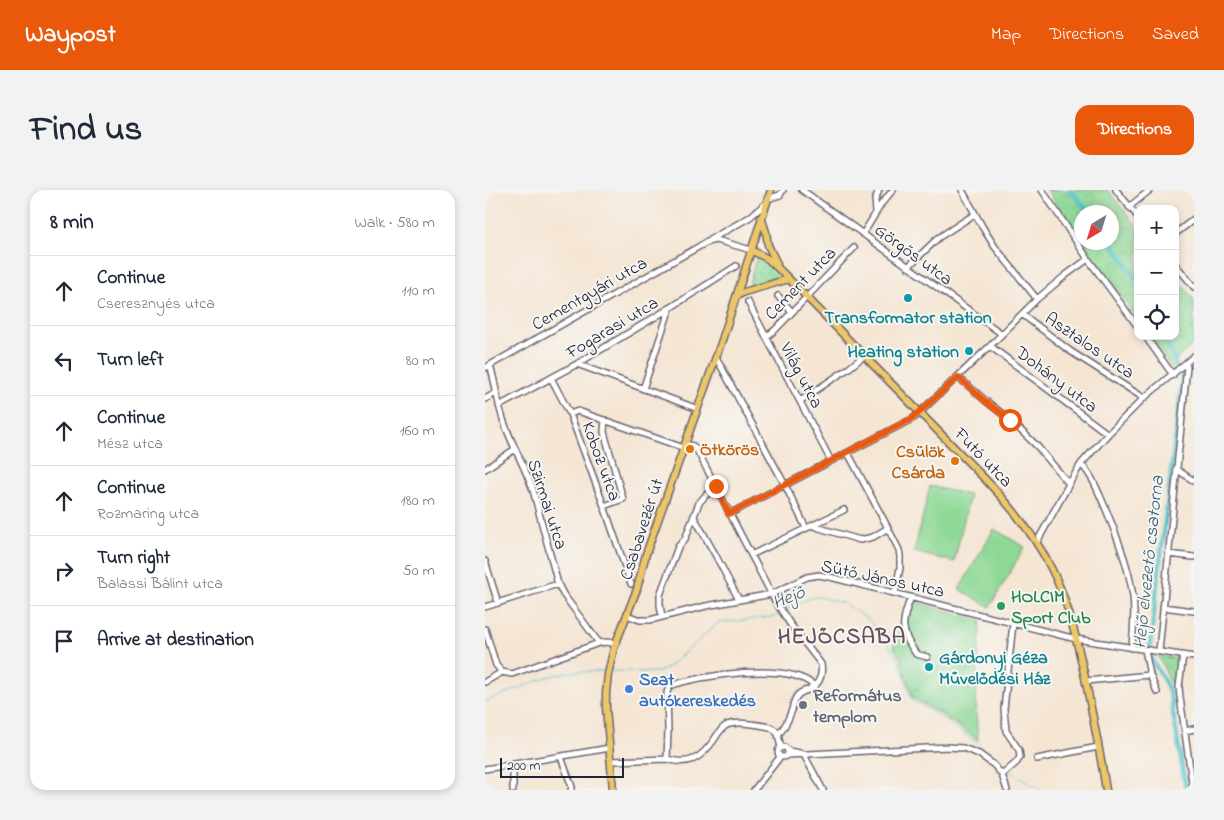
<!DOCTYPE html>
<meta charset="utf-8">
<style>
:root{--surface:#fff;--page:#f2f2f3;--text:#1f2937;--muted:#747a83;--line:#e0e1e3;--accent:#ea580c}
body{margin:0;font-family:"Indie Flower",sans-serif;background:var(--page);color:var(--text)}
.controls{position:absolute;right:15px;top:15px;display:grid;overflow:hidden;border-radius:10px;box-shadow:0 2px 8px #0003}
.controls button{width:45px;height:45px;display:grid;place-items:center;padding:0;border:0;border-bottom:1px solid var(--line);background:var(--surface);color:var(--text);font:25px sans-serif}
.compass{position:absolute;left:589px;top:15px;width:45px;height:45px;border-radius:50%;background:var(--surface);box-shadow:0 2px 8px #0003;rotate:218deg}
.scale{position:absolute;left:15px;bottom:12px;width:124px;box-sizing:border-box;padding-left:5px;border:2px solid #22223b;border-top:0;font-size:14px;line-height:18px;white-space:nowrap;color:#22223b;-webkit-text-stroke:4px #f6f6f2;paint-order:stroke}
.stop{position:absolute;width:15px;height:15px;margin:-11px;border:4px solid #ea580c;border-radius:50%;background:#fff}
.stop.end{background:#ea580c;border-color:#fff;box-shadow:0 1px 5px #0008}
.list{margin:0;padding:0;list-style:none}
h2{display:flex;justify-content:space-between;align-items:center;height:65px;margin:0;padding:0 20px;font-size:21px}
h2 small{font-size:16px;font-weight:400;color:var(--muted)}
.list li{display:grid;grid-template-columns:32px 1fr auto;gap:15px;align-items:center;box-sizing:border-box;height:70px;padding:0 20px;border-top:1px solid var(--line)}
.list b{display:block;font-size:19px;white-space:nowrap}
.list p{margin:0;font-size:16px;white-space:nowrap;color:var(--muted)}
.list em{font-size:16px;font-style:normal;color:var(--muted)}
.icon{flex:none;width:28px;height:28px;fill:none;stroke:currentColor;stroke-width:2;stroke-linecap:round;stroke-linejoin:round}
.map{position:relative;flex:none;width:709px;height:600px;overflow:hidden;border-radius:15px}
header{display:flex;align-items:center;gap:30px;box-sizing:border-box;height:70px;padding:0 25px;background:var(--accent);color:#fff}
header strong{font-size:24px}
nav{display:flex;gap:28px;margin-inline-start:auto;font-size:18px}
.intro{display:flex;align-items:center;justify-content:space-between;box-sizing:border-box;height:120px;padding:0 30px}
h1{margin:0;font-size:35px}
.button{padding:12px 22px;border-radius:15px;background:var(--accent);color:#fff;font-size:18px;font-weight:700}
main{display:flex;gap:30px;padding:0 30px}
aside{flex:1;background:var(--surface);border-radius:15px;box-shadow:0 2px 8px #0003}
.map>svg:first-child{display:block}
</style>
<header>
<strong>Waypost</strong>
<nav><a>Map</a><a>Directions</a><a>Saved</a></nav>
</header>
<div class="intro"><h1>Find us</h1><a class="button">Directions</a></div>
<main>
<aside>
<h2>8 min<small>Walk · 580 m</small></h2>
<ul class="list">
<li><svg class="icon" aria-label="ahead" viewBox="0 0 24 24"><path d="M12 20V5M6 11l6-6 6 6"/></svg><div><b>Continue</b><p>Cseresznyés utca</p></div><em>110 m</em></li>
<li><svg class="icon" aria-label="left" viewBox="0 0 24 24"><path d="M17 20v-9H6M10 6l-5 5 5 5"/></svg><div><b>Turn left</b></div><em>80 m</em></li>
<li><svg class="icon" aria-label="ahead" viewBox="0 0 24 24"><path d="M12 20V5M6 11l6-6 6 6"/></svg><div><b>Continue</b><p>Mész utca</p></div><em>160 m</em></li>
<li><svg class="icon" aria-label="ahead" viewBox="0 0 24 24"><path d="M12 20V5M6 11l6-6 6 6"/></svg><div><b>Continue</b><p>Rozmaring utca</p></div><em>180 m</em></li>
<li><svg class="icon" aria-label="right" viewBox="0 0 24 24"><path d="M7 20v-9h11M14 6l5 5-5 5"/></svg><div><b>Turn right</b><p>Balassi Bálint utca</p></div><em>50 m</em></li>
<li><svg class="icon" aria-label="arrive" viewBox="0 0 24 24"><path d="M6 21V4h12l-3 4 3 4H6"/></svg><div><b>Arrive at destination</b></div></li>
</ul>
</aside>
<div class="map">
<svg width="709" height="600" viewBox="0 0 709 600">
<defs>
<pattern id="grass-dots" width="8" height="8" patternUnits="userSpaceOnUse" patternTransform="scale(1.25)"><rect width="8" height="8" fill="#8dd895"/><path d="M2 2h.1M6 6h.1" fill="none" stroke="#79b981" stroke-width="1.8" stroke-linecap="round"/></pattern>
<pattern id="park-crowns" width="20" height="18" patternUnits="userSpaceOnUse" patternTransform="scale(1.25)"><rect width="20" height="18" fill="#8dd895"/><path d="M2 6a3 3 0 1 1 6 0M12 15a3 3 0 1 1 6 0" fill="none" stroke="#79b981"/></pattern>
</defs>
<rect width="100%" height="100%" fill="#f6f6f2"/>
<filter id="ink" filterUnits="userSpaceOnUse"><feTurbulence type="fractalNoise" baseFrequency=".02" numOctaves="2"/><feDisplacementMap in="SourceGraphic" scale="10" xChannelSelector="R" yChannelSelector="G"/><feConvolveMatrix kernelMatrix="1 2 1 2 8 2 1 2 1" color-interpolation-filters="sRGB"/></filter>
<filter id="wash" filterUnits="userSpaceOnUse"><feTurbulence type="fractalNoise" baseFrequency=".0096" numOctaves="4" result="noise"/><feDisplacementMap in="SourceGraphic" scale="20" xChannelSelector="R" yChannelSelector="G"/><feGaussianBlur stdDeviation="1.12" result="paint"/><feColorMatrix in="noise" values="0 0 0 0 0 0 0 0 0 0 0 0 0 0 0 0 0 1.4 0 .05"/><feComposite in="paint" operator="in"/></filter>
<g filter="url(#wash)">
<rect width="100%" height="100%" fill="#f5e5d3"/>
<path fill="url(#grass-dots)" stroke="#587d68" d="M271,67L292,82L290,88L264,96Z"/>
<path fill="url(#park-crowns)" stroke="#587d68" d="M562,0H623L653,38V130L599,53L626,52V22H596V49Z
M690,86L709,110V153L692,169L691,177L687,179L664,146H690Z
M426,411L496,430C493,469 489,510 493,550L457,525L428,508L415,467L408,456Z
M673,466L693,469L692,501L689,500Z"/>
<path fill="#8dd895" stroke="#587d68" d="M445,296L485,305L469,372L429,362Z
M509,339L540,357L505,417L474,399Z"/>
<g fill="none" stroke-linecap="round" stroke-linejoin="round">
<path stroke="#55c2cb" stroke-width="1" d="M298,422L312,413L329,407H334L361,414L385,431L407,460L413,468L427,510L456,527L494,554L521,578
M125,481L158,482H174L186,475L233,433L288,427L295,423
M0,512L62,487L85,482L121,481
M524,580L555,600
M701,598L705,600"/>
<path stroke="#55c2cb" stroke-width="4.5" d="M585,0L604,22
M626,52L653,91
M680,146L697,190L665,456L667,470L682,496L685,504L701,600"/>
</g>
</g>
<g filter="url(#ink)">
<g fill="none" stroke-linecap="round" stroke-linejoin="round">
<g stroke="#6c6670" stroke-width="8">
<path id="minor" d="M317,0L517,144
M477,0L498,38L510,57L552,109
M557,0L603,69L653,137
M631,0L653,27
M282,9L295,5L298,0
M644,17L665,0
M391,22L390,10L394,0
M378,44L397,13L408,0
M690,44L709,29
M226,49L265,27L280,14
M690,74L709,97
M423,77L453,48L490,24
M293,106L307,122
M263,112L346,271
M537,124L585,161L659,208
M660,146L688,185
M281,147L290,140L369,58
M505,156L623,244
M231,167L300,295L321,338
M92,174L213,219
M5,175C11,194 12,213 19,232C27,255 40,277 48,300L73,394L78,404L114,453
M0,178L222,52L230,50L235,51L266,60
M473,187L501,211L525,230L552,256L584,294
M66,188L85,224L119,316L146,394
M158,199L185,118
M0,209L11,203
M315,211L364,178L379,166
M14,216L92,174L185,118L251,76
M85,224L93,221L199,258
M200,254L208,256L212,260L289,409L305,434L336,474C338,486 334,495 323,500C319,501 315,502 312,506C309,510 308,515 307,520C304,528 299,540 293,544L296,558
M363,263L403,338L414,360L415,366V378L410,403
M596,274C608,286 613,302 620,317C631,344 642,372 647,400C651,419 648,439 647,458
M0,279L30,259
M691,279L709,291
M119,316L138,309L119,242L120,230
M244,324L429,228L505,156L552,109L581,85L603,69
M209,327L231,366L254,410
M328,335L331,337L375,350L388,347L403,338
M552,352L584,294L596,274L623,244L659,208L709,166
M683,364L709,367
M266,365L359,320
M0,371L13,413
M426,407C416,432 415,441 431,464L442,467
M0,417L73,394
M678,417L709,421
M142,425L155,430H165L221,416L287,404L322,387L334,385L349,388L591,449L709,467
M177,427L175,415V405L193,357L200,349L214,313L220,306L231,296
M0,439L11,475L17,482
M660,460L665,485L672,502
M674,461L702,176
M698,465L694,497L695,507L708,600
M601,491L665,485
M0,492L17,482L27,484L114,453L123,452L130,454
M700,541L709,539
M293 562a5 5 0 1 1 10 0a5 5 0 1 1-10 0Z
M303,561L315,563L319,565L338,600
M302,565L463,557L478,558L494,564L509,575L517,585L522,600
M76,567L87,597L86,600
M182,569L183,540L182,502L185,496C215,485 305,471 329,496
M552,569L613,557
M126,571L182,569C205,576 216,568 229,550C232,545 236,538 242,535C251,531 275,535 285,537L290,540L293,544
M0,579L125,558
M517,585L532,572L535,567L534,560L521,541L519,519L528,433
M28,600V575
M269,600L295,567"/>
</g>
<g stroke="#6c6670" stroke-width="9">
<path id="major" d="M276,27L281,42L283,55L292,74
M266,60L283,69L296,81L500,289C526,316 549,344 566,378C583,411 591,447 599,483C607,522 615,561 621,600
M252,106L259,102L304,89
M128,600L121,518V503L123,484L129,458L152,399L161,364L237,150L286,0"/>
</g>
<use href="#minor" stroke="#fff" stroke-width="5"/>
<use href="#major" stroke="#ecc669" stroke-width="6"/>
<path stroke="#22223b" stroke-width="1" d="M0,2L3,0"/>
</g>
</g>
<g fill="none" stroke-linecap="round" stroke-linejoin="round" filter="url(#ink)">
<path stroke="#ea580c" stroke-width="6" d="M231,296L244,324L428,228L473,187L500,211L525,230"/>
</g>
<g fill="#0f9aa8" stroke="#f6f6f2" stroke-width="2">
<circle cx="423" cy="108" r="5"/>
<circle cx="484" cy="161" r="5"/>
<circle cx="444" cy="477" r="5"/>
</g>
<g fill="#e8710a" stroke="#f6f6f2" stroke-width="2">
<circle cx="205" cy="259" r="5"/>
<circle cx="470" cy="271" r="5"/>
</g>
<circle fill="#2e9e5b" stroke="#f6f6f2" stroke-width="2" cx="516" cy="416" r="5"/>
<circle fill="#3f7fe0" stroke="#f6f6f2" stroke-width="2" cx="144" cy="499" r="5"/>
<circle fill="#6b7280" stroke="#f6f6f2" stroke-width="2" cx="318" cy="515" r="5"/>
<g text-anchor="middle" stroke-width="4" stroke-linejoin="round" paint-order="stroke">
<g font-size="18" fill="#22223b" stroke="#f6f6f2">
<text transform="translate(429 64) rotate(36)" y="6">Görgős utca</text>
<text transform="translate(315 93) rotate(-46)" y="6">Cement utca</text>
<text transform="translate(104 103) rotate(-30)" y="6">Cementgyári utca</text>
<text transform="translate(127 137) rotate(-31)" y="6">Fogarasi utca</text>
<text transform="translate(605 155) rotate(34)" y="6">Asztalos utca</text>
<text transform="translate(317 185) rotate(62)" y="6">Világ utca</text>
<text transform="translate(572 189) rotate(37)" y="6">Dohány utca</text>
<text transform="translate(499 267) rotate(46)" y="6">Futó utca</text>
<text transform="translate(117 271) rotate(70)" y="6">Koboz utca</text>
<text transform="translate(63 314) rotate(72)" y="6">Szirmai utca</text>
<text transform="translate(156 339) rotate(-72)" y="6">Csabavezér út</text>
<text transform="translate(398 388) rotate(12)" y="6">Sütő János utca</text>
</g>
<g font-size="18" font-weight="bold" fill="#0d838f" stroke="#f6f6f2">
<text x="423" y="133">Transformator station</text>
<text x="474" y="167" text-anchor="end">Heating station</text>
<text x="454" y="473" text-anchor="start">Gárdonyi Géza<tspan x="454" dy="21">Művelődési Ház</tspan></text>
</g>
<g font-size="18" font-weight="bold" fill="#c56008" stroke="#f6f6f2" text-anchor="start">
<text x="215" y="265">Ötkörös</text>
<text x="460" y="267" text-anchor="end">Csülök<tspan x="460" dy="21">Csárda</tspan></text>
</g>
<g font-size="18" font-weight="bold" fill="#27864d" stroke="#f6f6f2" text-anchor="start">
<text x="526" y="412">HOLCIM<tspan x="526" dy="21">Sport Club</tspan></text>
</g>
<g font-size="18" font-weight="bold" fill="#366cbe" stroke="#f6f6f2" text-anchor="start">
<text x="154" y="495">Seat<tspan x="154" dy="21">autókereskedés</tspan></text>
</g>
<g font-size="18" font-weight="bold" fill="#5b616d" stroke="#f6f6f2" text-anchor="start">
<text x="328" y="511">Református<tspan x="328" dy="21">templom</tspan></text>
</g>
<g font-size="19" font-style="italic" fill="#345a6d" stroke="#f6f6f2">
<text transform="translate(662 372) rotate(-84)" y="7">Hejő elvezető csatorna</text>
<text transform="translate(303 406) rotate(-22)" y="7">Hejő</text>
</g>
<g font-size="22" font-weight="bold" letter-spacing="1" fill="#694e5c" stroke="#f6f6f2">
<text x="357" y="453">HEJŐCSABA</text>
</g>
</g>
</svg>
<div class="controls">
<button>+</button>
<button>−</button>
<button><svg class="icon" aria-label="locate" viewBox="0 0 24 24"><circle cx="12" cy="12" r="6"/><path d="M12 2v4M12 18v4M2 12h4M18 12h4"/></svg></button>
</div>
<svg class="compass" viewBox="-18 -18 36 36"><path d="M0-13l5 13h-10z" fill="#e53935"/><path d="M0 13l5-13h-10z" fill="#747a83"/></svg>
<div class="scale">200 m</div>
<div class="stop" style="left:525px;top:230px"></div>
<div class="stop end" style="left:231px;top:296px"></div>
</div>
</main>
